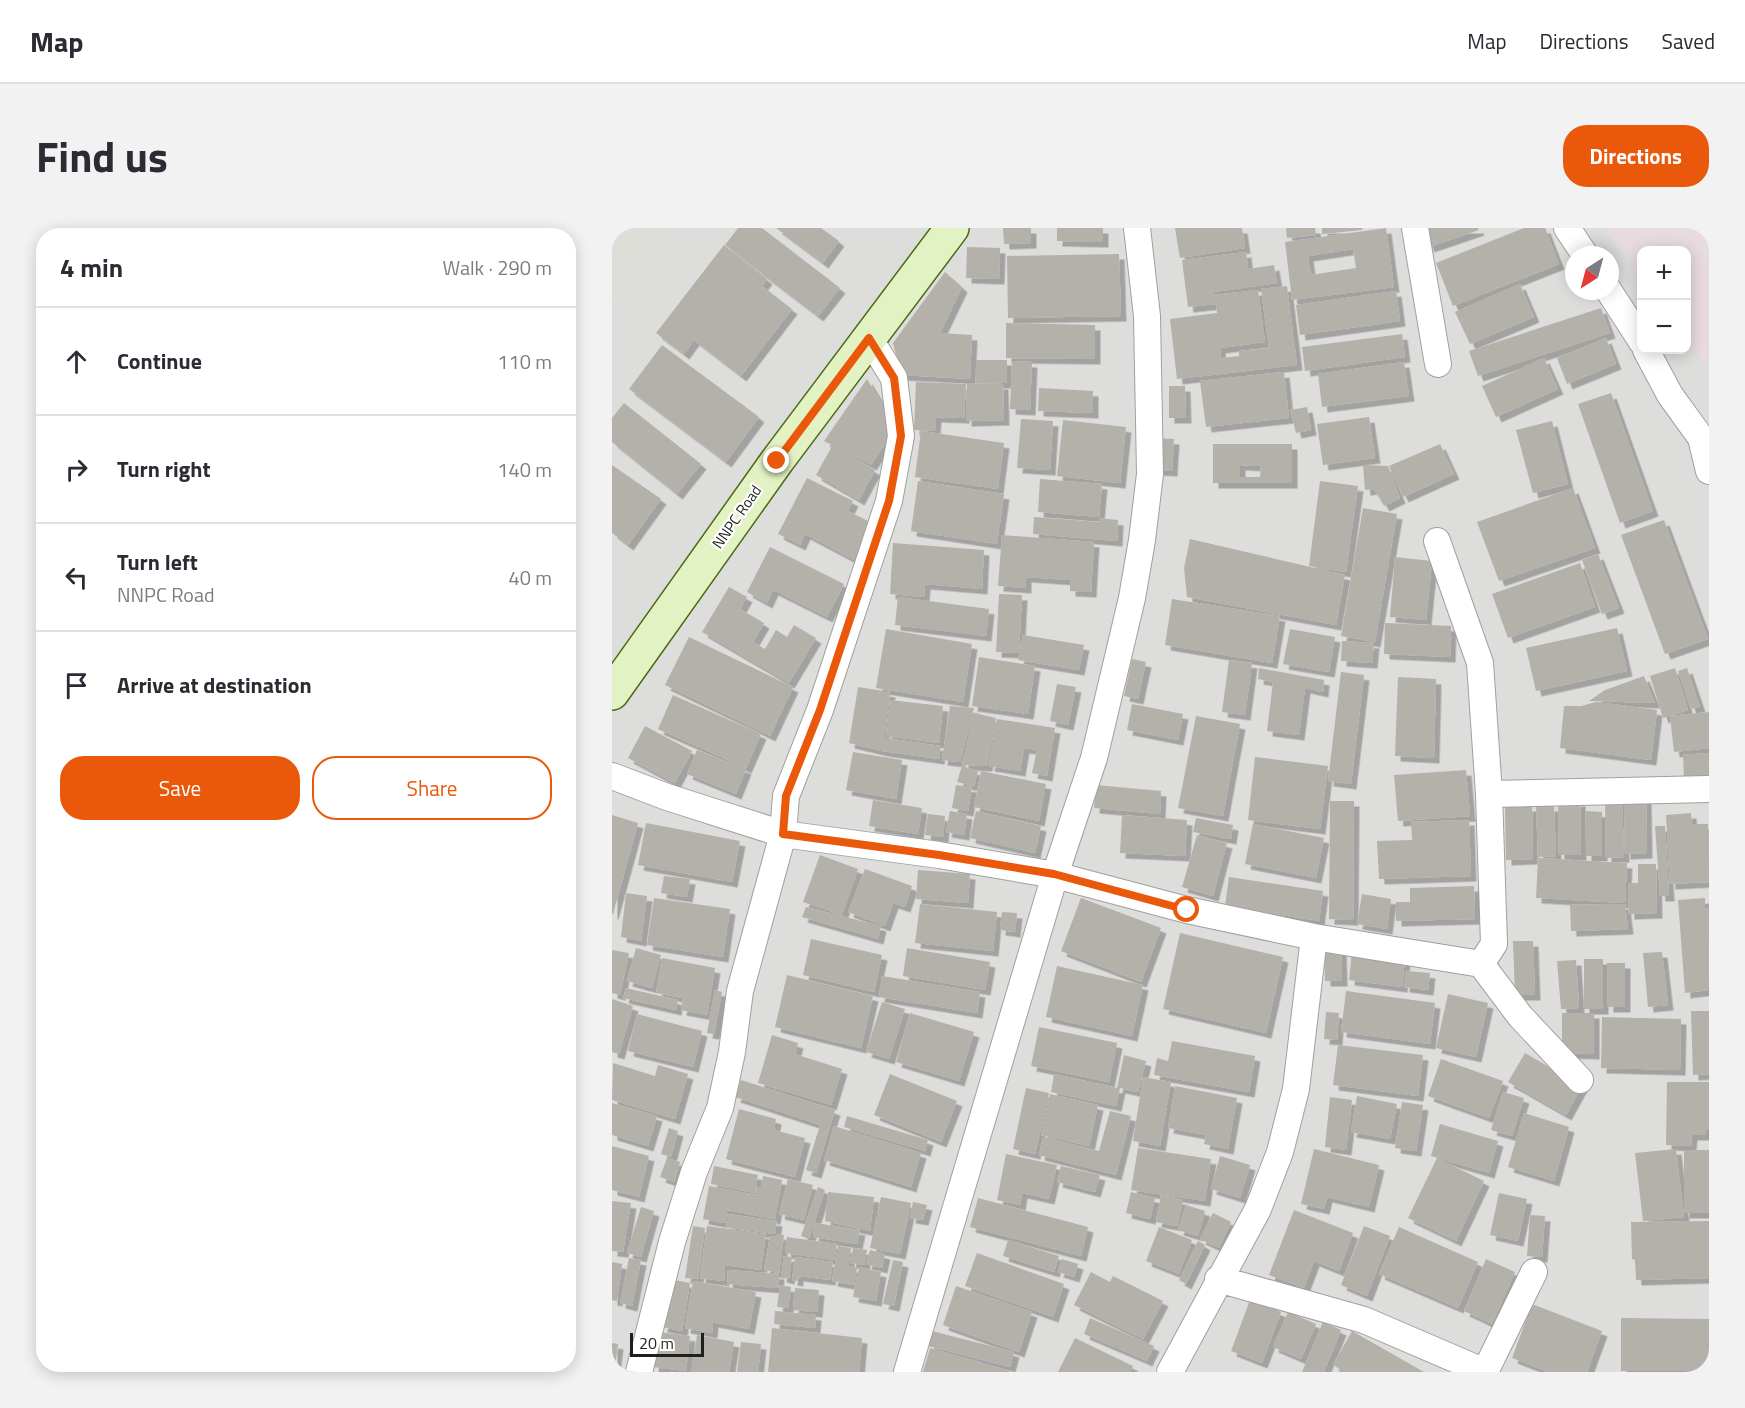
<!DOCTYPE html>
<meta charset="utf-8">
<style>
:root{--surface:#fff;--page:#f2f2f3;--text:#2b2b33;--muted:#7c7c81;--line:#e1e1e2;--accent:#ea580c}
body{margin:0;font-family:"Titillium Web",sans-serif;background:var(--page);color:var(--text)}
.controls{position:absolute;right:18px;top:18px;display:grid;overflow:hidden;border-radius:12px;box-shadow:0 3px 15px #0003}
.controls button{width:54px;height:54px;display:grid;place-items:center;padding:0;border:0;border-bottom:2px solid var(--line);background:var(--surface);color:var(--text);font:30px sans-serif}
.compass{position:absolute;left:953px;top:18px;width:54px;height:54px;border-radius:50%;background:var(--surface);box-shadow:0 3px 15px #0003;rotate:216deg}
.scale{position:absolute;left:18px;bottom:15px;width:74px;box-sizing:border-box;padding-left:6px;border:3px solid #1f1f1f;border-top:0;font-size:16px;line-height:21px;white-space:nowrap;color:#1f1f1f;-webkit-text-stroke:4px #fff;paint-order:stroke}
.stop{position:absolute;width:18px;height:18px;margin:-14px;border:4px solid #ea580c;border-radius:50%;background:#fff}
.stop.end{background:#ea580c;border-color:#fff;box-shadow:0 2px 6px #0008}
.list{margin:0;padding:0;list-style:none}
h2{display:flex;justify-content:space-between;align-items:center;height:78px;margin:0;padding:0 24px;font-size:26px}
h2 small{font-size:20px;font-weight:400;color:var(--muted)}
.list li{display:grid;grid-template-columns:39px 1fr auto;gap:18px;align-items:center;box-sizing:border-box;height:108px;padding:0 24px;border-top:2px solid var(--line)}
.list b{display:block;font-size:22px;white-space:nowrap}
.list p{margin:0;font-size:20px;white-space:nowrap;color:var(--muted)}
.list em{font-size:20px;font-style:normal;color:var(--muted)}
.actions{display:flex;gap:12px;padding:18px 24px}
.actions a{flex:1;padding:14px 0;border:2px solid var(--accent);border-radius:24px;text-align:center;font-size:21px;color:var(--accent)}
.actions .main{background:var(--accent);color:#fff}
.icon{flex:none;width:33px;height:33px;fill:none;stroke:currentColor;stroke-width:2;stroke-linecap:round;stroke-linejoin:round}
.map{position:relative;flex:none;width:1097px;height:1144px;overflow:hidden;border-radius:24px}
header{display:flex;align-items:center;gap:36px;box-sizing:border-box;height:84px;padding:0 30px;background:var(--surface);border-bottom:2px solid var(--line)}
header strong{font-size:28px}
nav{display:flex;gap:33px;margin-inline-start:auto;font-size:21px}
.intro{display:flex;align-items:center;justify-content:space-between;box-sizing:border-box;height:144px;padding:0 36px}
h1{margin:0;font-size:42px}
.button{padding:15px 27px;border-radius:24px;background:var(--accent);color:#fff;font-size:21px;font-weight:700}
main{display:flex;gap:36px;padding:0 36px}
aside{flex:1;background:var(--surface);border-radius:24px;box-shadow:0 3px 15px #0003}
.map>svg:first-child{display:block}
</style>
<header>
<strong>Map</strong>
<nav><a>Map</a><a>Directions</a><a>Saved</a></nav>
</header>
<div class="intro"><h1>Find us</h1><a class="button">Directions</a></div>
<main>
<aside>
<h2>4 min<small>Walk · 290 m</small></h2>
<ul class="list">
<li><svg class="icon" aria-label="ahead" viewBox="0 0 24 24"><path d="M12 20V5M6 11l6-6 6 6"/></svg><div><b>Continue</b></div><em>110 m</em></li>
<li><svg class="icon" aria-label="right" viewBox="0 0 24 24"><path d="M7 20v-9h11M14 6l5 5-5 5"/></svg><div><b>Turn right</b></div><em>140 m</em></li>
<li><svg class="icon" aria-label="left" viewBox="0 0 24 24"><path d="M17 20v-9H6M10 6l-5 5 5 5"/></svg><div><b>Turn left</b><p>NNPC Road</p></div><em>40 m</em></li>
<li><svg class="icon" aria-label="arrive" viewBox="0 0 24 24"><path d="M6 21V4h12l-3 4 3 4H6"/></svg><div><b>Arrive at destination</b></div></li>
</ul>
<div class="actions"><a class="main">Save</a><a>Share</a></div>
</aside>
<div class="map">
<svg width="1097" height="1144" viewBox="0 0 1097 1144">
<defs>
<filter id="shadow"><feDropShadow dx="5.5" dy="5.5" stdDeviation="0" flood-color="#0004"/></filter>
</defs>
<rect width="100%" height="100%" fill="#efeee7"/>
<path fill="#dddddc" fill-rule="evenodd" d="M51,0H993L1029,49L1030,122H1074L1075,110L1097,140V1144H0V74ZM962,27H998V63H962Z"/>
<path fill="#e7dae1" d="M993,0H1097V140L1075,110L1074,22H1030L1029,49Z"/>
<path fill="#deded8" d="M0,0H51L0,74Z"/>
<path fill="#b4b1aa" fill-rule="evenodd" filter="url(#shadow)" d="M126,0H150L228,60L206,88L113,17Z
M164,0H209L227,13L211,35Z
M391,0H419V15L392,16Z
M445,0H491V14L445,13Z
M563,0H630L633,20L568,30Z
M674,0H703L704,7L675,10Z
M710,0H750V2L710,6Z
M774,0L782,59L680,72L673,14ZM741,21L744,40L699,47L696,28Z
M810,0H866L867,2L817,19Z
M912,0H933L947,36L841,78L824,35Z
M112,17L155,51L150,58L180,81L129,148L82,112L72,126L44,105Z
M355,19L388,20L387,51L354,50Z
M634,24L636,41L662,37L665,55L601,64L602,67L646,62L653,114L608,120L609,130L627,128V123L657,120L649,61L675,58L685,137L565,151L558,91L605,85L604,76L576,79L570,32Z
M507,26L509,88L396,90L395,28Z
M333,44L350,59L328,105L360,107L358,151L289,147L281,115Z
M908,56L922,89L858,116L843,84Z
M784,63L788,93L688,107L684,77Z
M989,80L998,105L866,148L857,123Z
M394,95L483,97V131L394,130Z
M790,106L793,129L693,143L690,119Z
M994,110L1004,136L955,156L945,130Z
M50,117L147,189L114,234L17,161Z
M932,130L946,161L884,189L870,158Z
M364,132H395V155H364Z
M400,133L420,134L418,182L398,181Z
M792,134L797,168L710,179L706,146Z
M672,144L677,190L594,199L588,153Z
M255,151L284,199L259,237L212,213Z
M304,154L354,156L352,190L324,189L323,203L302,202Z
M355,155L391,156L392,192L354,193Z
M557,158H573L574,190H557Z
M427,160L481,163V185L426,183Z
M999,165L1041,283L1008,295L966,176Z
M12,175L89,236L65,266L0,214V190Z
M695,179L699,202L684,205L678,182Z
M757,189L763,230L711,237L705,196Z
M409,191L441,193L438,242L405,240Z
M451,192L514,199L508,255L445,248Z
M940,193L956,256L921,265L904,202Z
M309,203L392,215L386,261L303,249Z
M544,210L562,211L560,243L543,242Z
M601,216H680V255H601ZM628,237L649,238L648,249H628Z
M828,216L842,246L791,269L777,238Z
M220,218L263,242L247,272L204,247Z
M0,237L49,271L16,317L0,305Z
M751,237L776,238L788,270L772,278L762,261L753,262Z
M195,250L241,273L236,283L262,296L244,333L193,306L188,317L166,306Z
M428,251L490,256L487,289L426,284Z
M306,253L392,266L385,316L299,303Z
M708,253L746,258L734,344L697,338Z
M961,260L983,320L887,353L865,294Z
M751,280L785,286L763,414L729,408Z
M422,289L487,294V290L506,292L505,313L421,306Z
M1052,292L1096,411L1053,426L1009,307Z
M390,307L482,314L479,364L458,363V352L414,349V360L386,358Z
M578,311L733,347L724,397L575,369L572,340Z
M281,315L372,322L370,361L313,356L312,369L278,366Z
M158,319L232,356L215,389L161,362L155,375L135,364Z
M986,326L1007,380L990,386L970,332Z
M783,329L820,333L814,392L778,389Z
M968,335L983,379L896,410L880,366Z
M117,359L135,369L128,381L152,395L141,414L153,421L164,402L175,409L182,397L204,410L177,455L90,404Z
M387,366L410,367L407,425L384,424Z
M286,369L377,381L374,408L283,397Z
M560,371L668,388L660,435L553,417Z
M773,395L839,398L838,429L772,426Z
M1005,400L1015,443L924,463L914,420Z
M274,401L360,416L351,474L264,460Z
M678,401L723,409L717,444L671,436Z
M411,407L472,417L467,442L406,432Z
M77,409L181,459L158,508L53,457Z
M730,413L762,415L760,435L729,433Z
M367,429L423,438L416,486L360,478Z
M520,431L534,434L526,471L512,468Z
M617,432L640,435L633,487L610,484Z
M647,440L712,452L711,464L693,460L687,507L655,503L661,454L646,451Z
M1063,440L1076,482L1051,490L1038,448Z
M1075,440L1088,479L1079,481L1066,443Z
M729,444L752,447L739,556L716,553Z
M1032,448L1043,475L977,473L993,462Z
M786,449L824,451L822,530L783,528Z
M445,456L464,459L456,497L438,493Z
M246,459L278,464L272,510L329,518L327,531L270,523L237,515Z
M61,467L149,506L134,540L46,501Z
M278,472L331,478L327,515L274,508Z
M984,474L1045,482L1039,532L948,520L952,478H969Z
M520,476L571,486L566,512L515,502Z
M338,478L362,480L348,534L330,532Z
M1097,484V520L1062,524L1058,488Z
M362,485L384,490L375,538L350,537Z
M584,488L628,496L611,588L566,580Z
M385,491L443,500L435,548L420,545L425,522L412,520L408,543L377,538Z
M33,498L80,523L63,555L16,530Z
M85,522L134,541L124,566L75,546Z
M241,524L290,532L284,571L234,562Z
M1097,525V552L1072,553L1071,527Z
M643,529L716,538L708,601L636,592Z
M350,538L366,543L362,558L345,554Z
M854,542L858,588L786,593L782,547Z
M369,543L434,556L427,593L362,579Z
M344,557L360,559L356,583L340,580Z
M484,557L549,563L548,586L482,580Z
M1034,568L1035,625L1013,626L1012,569Z
M993,569H1010L1012,629L994,630Z
M261,572L310,580L306,606L257,598Z
M718,573H742L741,692L717,691Z
M968,573L969,627H947L946,574Z
M920,578L921,631L894,632L893,579Z
M924,578H942L944,628L926,629Z
M338,583L355,586L352,607L334,604Z
M364,583L429,598L423,625L358,610Z
M974,583L990,584V628H974Z
M1079,585L1080,596H1096L1097,654L1058,656L1054,587Z
M316,586L333,588L331,609L313,607Z
M0,587L26,595L1,686H0Z
M510,587L575,592L573,628L508,625Z
M584,590L621,597L619,611L581,604Z
M857,592L859,648L767,651L765,613L800,612L799,594Z
M34,595L128,613L120,654L26,637Z
M641,596L712,610L704,650L633,636Z
M1043,598H1053L1057,668H1048Z
M585,607L615,615L601,668L570,659Z
M208,627L246,641L230,687L191,674Z
M926,630L1015,635L1013,675L924,670Z
M1026,636H1044L1045,685L1017,686L1016,655H1026Z
M253,641L300,658L293,679L281,675L273,698L236,684Z
M306,642L358,646L356,675L304,671Z
M52,648L78,651L75,669L49,665Z
M617,649L711,663L707,693L613,678Z
M862,658L863,691L784,693V674H798V660Z
M14,665L35,668L29,713L9,709Z
M750,666L779,671L775,701L745,696Z
M42,670L118,681L111,729L35,717Z
M469,670L549,700L529,754L449,723Z
M1093,670V681L1097,680L1096,762L1073,765L1066,672Z
M308,676L385,684L381,723L303,715Z
M1013,676L1016,701L959,703L958,677Z
M194,679L269,698L266,711L190,689Z
M390,684L405,685L403,704L388,702Z
M568,705L671,729L654,805L551,781Z
M199,711L270,727L262,764L191,747Z
M901,713H921L923,767H903Z
M712,719H729L730,753H713Z
M24,720L49,727L40,760L15,753Z
M295,720L378,734L373,762L291,748Z
M0,722L17,725L8,767L0,765Z
M740,724L793,731L790,759L737,752Z
M1050,724L1056,777L1036,779L1031,725Z
M50,730L103,740L95,787L69,782L71,770L44,765Z
M972,731H991V781H972Z
M964,732L967,780L949,781L945,733Z
M995,735H1013V779H996Z
M445,738L531,757L520,808L434,789Z
M794,743L818,745L816,762L792,759Z
M175,747L261,768L249,820L163,799Z
M270,748L368,764L365,785L267,769Z
M14,760L66,772L64,782L11,770Z
M103,762L110,764L102,806L95,805Z
M734,763L823,775L818,816L729,804Z
M836,766L876,775L864,829L824,820Z
M0,771L21,778L7,826L0,824Z
M270,774L293,781L277,831L254,824Z
M1079,783H1097V846L1081,847Z
M714,784L727,785L725,812L712,811Z
M298,785L362,804L347,853L284,834Z
M950,785H982V826L950,825Z
M25,786L90,803L81,839L16,823Z
M990,789L1069,791L1068,842L989,840Z
M427,799L505,815L497,854L419,838Z
M160,807L186,815L183,826L230,841L219,877L146,855Z
M560,813L643,828L637,864L542,847L545,830L556,833Z
M726,817L811,827L806,868L721,857Z
M913,825L970,858L954,887L896,854Z
M512,827L534,833L526,864L508,860L504,878L439,864L442,846L505,860Z
M829,831L891,853L877,890L816,868Z
M1,835L43,848L46,837L76,846L63,891L0,872Z
M278,846L345,873L329,914L262,887Z
M531,849L559,854L548,918L521,913Z
M129,852L223,882L204,945L194,942L208,897L123,869Z
M1055,854H1097V902H1094V907H1080L1079,918L1054,917Z
M563,858L625,870L616,921L592,916L594,907L556,900Z
M414,860L437,865L423,926L401,921Z
M891,864L912,870L900,908L879,902Z
M438,866L486,877L477,918L429,907Z
M745,868L785,876L778,911L739,904Z
M718,869L740,872L734,922L713,919Z
M790,874L811,877L804,923L783,920Z
M0,875L45,888L36,918L0,907Z
M127,881L164,891L162,902L193,910L183,949L114,931Z
M498,883L519,888L504,947L427,927L431,909L487,923Z
M912,885L957,899L942,953L896,939Z
M235,888L316,912L313,923L232,899Z
M828,896L886,913L877,945L819,928Z
M222,898L309,925L299,959L212,932Z
M57,900L66,903L59,929L49,926Z
M0,918L37,928L27,969L0,962Z
M526,920L599,931L593,973L519,962Z
M702,921L767,937L757,979L715,969L712,981L689,976Z
M1064,921L1072,989L1031,993L1023,925Z
M1072,922H1097V985H1072Z
M394,926L445,937L437,971L410,965L408,977L385,972Z
M608,928L638,937L628,970L599,961Z
M55,930L68,934L62,954L48,949Z
M825,930L872,953L844,1013L796,990Z
M102,938L146,947L143,965L99,956Z
M449,938L488,947L483,964L445,954Z
M151,948L170,952L163,991L115,982L113,995L91,991L97,958L144,967L145,959L149,960Z
M176,951L201,957L192,992L167,986Z
M206,959L213,962L197,1011L189,1008Z
M216,964L262,969L258,1003L213,993Z
M519,964L543,970L538,991L514,985Z
M887,965L915,971L906,1013L878,1007Z
M549,967L571,972L565,998L544,994Z
M269,969L299,975L288,1026L258,1020Z
M366,970L476,999L469,1028L358,999Z
M0,973L19,975L11,1024L0,1023Z
M301,974L315,977L311,992L298,990Z
M574,977L593,983L586,1008L566,1002Z
M29,979L42,983L29,1029L15,1025Z
M682,982L741,1005L727,1043L702,1033L692,1060L657,1047Z
M601,985L619,994L607,1020L588,1011Z
M116,986L165,993L163,1006L114,999Z
M918,987L933,988L930,1029L915,1028Z
M1097,993V1050L1024,1052L1023,1032L1020,1031L1019,994Z
M203,995L248,1002L245,1016L201,1009Z
M81,998L93,1000L86,1051L73,1050Z
M95,998L154,1006L149,1042L113,1037L112,1053L88,1050Z
M752,998L778,1008L755,1068L729,1057Z
M547,999L580,1012L567,1046L534,1033Z
M787,999L866,1034L846,1080L767,1046Z
M164,1006L172,1007L167,1045L152,1042L158,1008L164,1009Z
M175,1009L225,1016L222,1032L173,1025Z
M396,1012L447,1028L442,1044L391,1028Z
M586,1013L593,1017L574,1056L567,1052Z
M226,1018L239,1020L236,1038L245,1040L242,1057L220,1053Z
M241,1020L255,1022L252,1037L238,1035Z
M258,1022L273,1026L270,1040L254,1036Z
M365,1025L452,1056L441,1089L353,1058Z
M172,1028L180,1029L177,1051L169,1049Z
M183,1029L221,1034L218,1052L186,1048V1053L180,1052Z
M17,1030L29,1032L20,1078L8,1075Z
M450,1031L466,1036L462,1049L446,1044Z
M874,1031L903,1044L880,1096L852,1083Z
M281,1032L291,1034L282,1078L271,1076Z
M0,1034L10,1036L5,1073L0,1072Z
M247,1039L269,1044L264,1073L241,1069Z
M116,1042L167,1046L166,1060L115,1056Z
M479,1044L498,1054L501,1048L551,1073L531,1111L462,1077Z
M57,1051L78,1055L70,1103L50,1099Z
M81,1053L144,1064L137,1101L101,1094L100,1105L73,1100Z
M168,1057L179,1059L176,1080L165,1079Z
M344,1058L420,1084L407,1124L331,1097Z
M183,1060L207,1062L205,1084L181,1082Z
M638,1072L669,1084L650,1135L619,1123Z
M920,1076L990,1103L975,1144H936L900,1130Z
M163,1083L204,1087L203,1100L162,1096Z
M676,1084L704,1096L689,1131L661,1119Z
M478,1090L542,1118L535,1133L472,1106Z
M1009,1090L1097,1091V1143H1009Z
M711,1094L729,1102L712,1144H690Z
M160,1100L250,1110L247,1144H156Z
M320,1103L402,1124L398,1139L316,1118Z
M740,1103L812,1144H733L721,1137Z
M46,1104L78,1108L74,1143L41,1139Z
M85,1107L122,1114L117,1144H79Z
M463,1110L521,1138L518,1144H446Z
M129,1114L149,1116L146,1144H125Z
M0,1115L6,1116L3,1140H0Z
M318,1120L398,1143V1144H311Z"/>
<g fill="none" stroke-linecap="round" stroke-linejoin="round">
<g stroke="#a0a0a0" stroke-width="28">
<path id="street" d="M803,0L826,136
M955,0L973,27
M997,63L1030,114
M1034,122L1058,167L1089,210L1097,243
M0,548L55,569L171,606L327,627L443,647L575,682L702,709L684,861L668,924L646,981L558,1144
M877,566L1097,561
M702,709L869,736L882,716L877,566L868,435L825,313
M869,736L908,788L968,852
M606,1051L752,1092L873,1144
M27,1144L60,1014L82,944L108,880L120,824L128,763L171,606L174,568L208,482L277,273L289,208L282,150L257,110
M295,1144L443,647L482,530L520,370L530,312L538,246L535,88L525,0
M873,1144L922,1044"/>
</g>
<g stroke="#496a13" stroke-width="36">
<path id="secondary" d="M0,465L165,233L340,0"/>
</g>
<use href="#street" stroke="#fff" stroke-width="26"/>
<use href="#secondary" stroke="#e3f2c2" stroke-width="33"/>
</g>
<g fill="none" stroke-linecap="round" stroke-linejoin="round">
<path stroke="#ea580c" stroke-width="8" d="M165,233L257,110L282,150L289,208L277,273L208,482L174,568L171,606L327,627L442,646L575,682"/>
</g>
<g text-anchor="middle" stroke-width="4.5" stroke-linejoin="round" paint-order="stroke">
<g font-size="15" fill="#1f1f1f" stroke="#fff">
<text transform="translate(125 289) rotate(-55)" y="5">NNPC Road</text>
</g>
</g>
</svg>
<div class="controls">
<button>+</button>
<button>−</button>
</div>
<svg class="compass" viewBox="-18 -18 36 36"><path d="M0-13l5 13h-10z" fill="#e53935"/><path d="M0 13l5-13h-10z" fill="#7c7c81"/></svg>
<div class="scale">20 m</div>
<div class="stop" style="left:575px;top:682px"></div>
<div class="stop end" style="left:165px;top:233px"></div>
</div>
</main>
